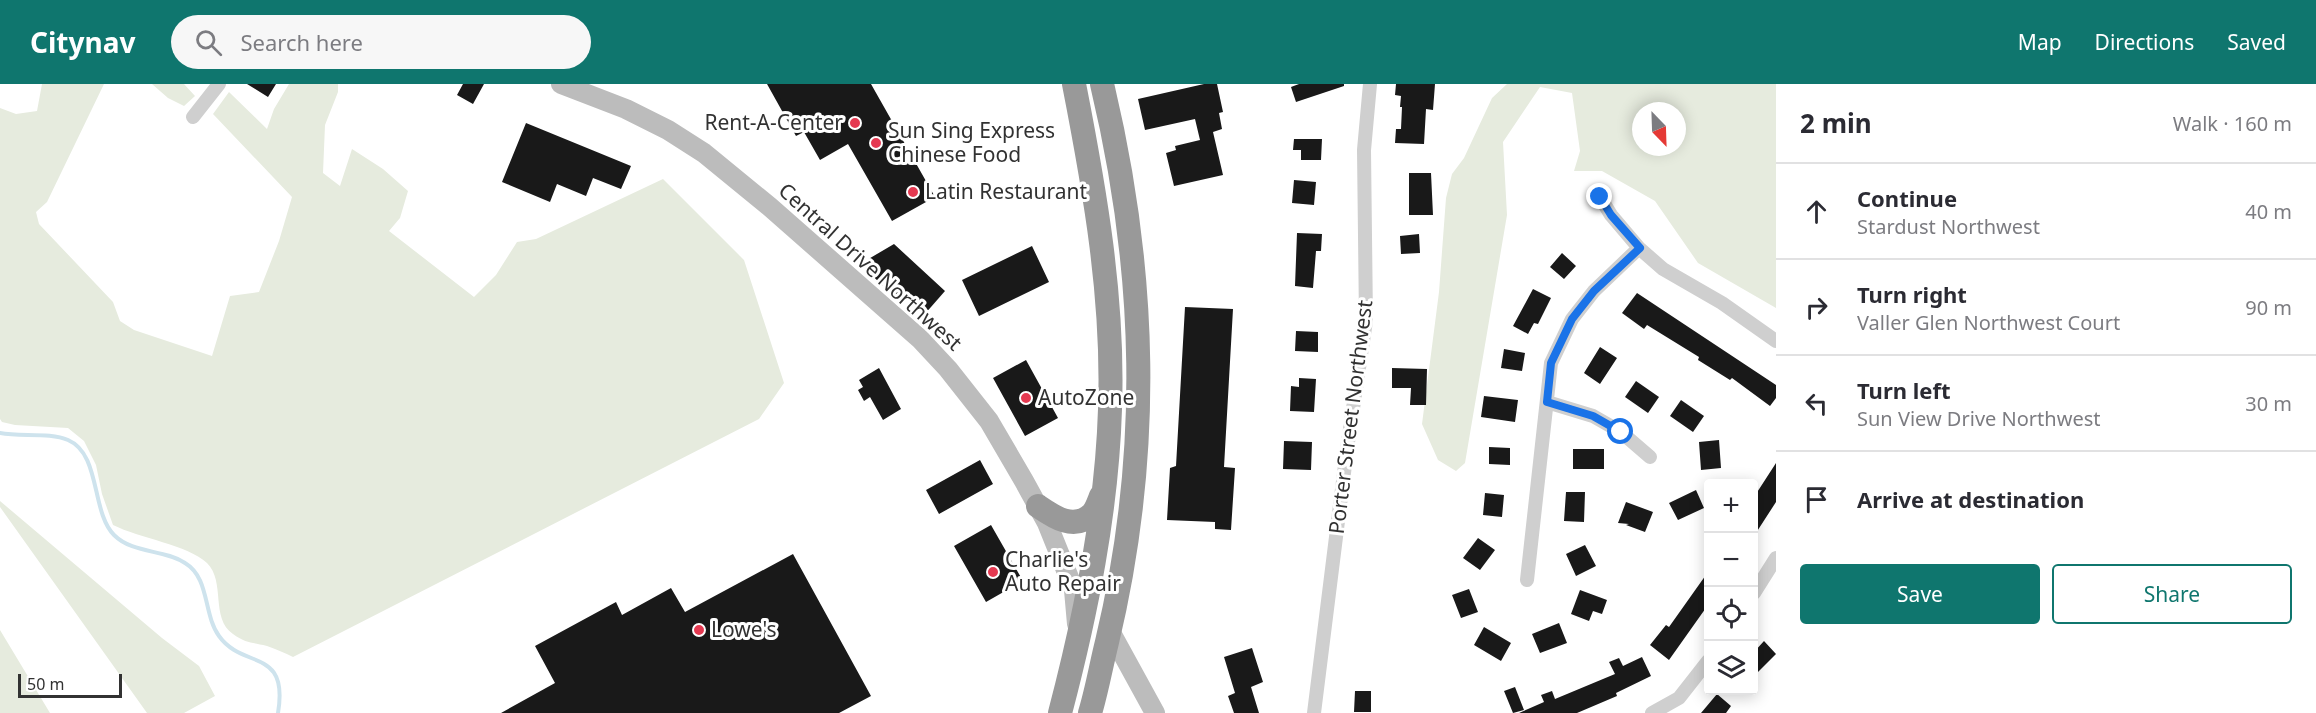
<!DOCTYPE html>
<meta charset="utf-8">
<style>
:root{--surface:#fff;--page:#f7f7f7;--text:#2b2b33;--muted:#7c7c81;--line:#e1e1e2;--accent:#0f766e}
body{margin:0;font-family:"Noto Sans",sans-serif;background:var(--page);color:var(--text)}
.controls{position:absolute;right:18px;bottom:18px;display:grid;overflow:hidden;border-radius:6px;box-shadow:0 3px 15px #0003}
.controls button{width:54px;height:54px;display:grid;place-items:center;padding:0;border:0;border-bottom:2px solid var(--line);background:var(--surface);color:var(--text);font:30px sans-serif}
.compass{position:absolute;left:1632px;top:18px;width:54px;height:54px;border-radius:50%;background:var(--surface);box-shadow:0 3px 15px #0003;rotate:157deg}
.scale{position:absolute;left:18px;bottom:15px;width:104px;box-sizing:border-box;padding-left:6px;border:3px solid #323232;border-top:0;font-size:16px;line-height:21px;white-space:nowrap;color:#323232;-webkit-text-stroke:4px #fff;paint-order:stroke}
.stop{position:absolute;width:18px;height:18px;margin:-14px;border:4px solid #1a73e8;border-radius:50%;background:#fff}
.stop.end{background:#1a73e8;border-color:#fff;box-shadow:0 2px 6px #0008}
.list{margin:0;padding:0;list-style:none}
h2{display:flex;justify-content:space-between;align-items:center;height:78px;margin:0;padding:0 24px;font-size:26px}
h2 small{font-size:20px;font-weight:400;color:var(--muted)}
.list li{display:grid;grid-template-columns:39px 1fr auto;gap:18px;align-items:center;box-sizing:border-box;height:96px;padding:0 24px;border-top:2px solid var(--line)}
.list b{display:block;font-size:22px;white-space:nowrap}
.list p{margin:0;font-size:20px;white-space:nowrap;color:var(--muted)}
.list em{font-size:20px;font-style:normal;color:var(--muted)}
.actions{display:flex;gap:12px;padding:18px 24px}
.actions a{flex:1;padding:14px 0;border:2px solid var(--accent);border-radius:6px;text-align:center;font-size:21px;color:var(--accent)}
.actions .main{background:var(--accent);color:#fff}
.icon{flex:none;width:33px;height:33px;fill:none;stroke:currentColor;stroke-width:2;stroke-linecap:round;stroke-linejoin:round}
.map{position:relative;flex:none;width:1776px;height:629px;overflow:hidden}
header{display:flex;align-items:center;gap:36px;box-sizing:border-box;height:84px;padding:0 30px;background:var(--accent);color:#fff}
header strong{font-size:28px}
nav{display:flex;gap:33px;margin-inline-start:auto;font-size:21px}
.search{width:420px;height:54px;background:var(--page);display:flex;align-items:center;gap:15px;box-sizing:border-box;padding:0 21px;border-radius:33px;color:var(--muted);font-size:22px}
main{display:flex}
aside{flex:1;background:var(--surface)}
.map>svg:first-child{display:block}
</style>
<header>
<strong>Citynav</strong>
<div class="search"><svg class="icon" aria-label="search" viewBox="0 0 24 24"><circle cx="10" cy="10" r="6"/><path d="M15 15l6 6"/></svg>Search here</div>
<nav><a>Map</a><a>Directions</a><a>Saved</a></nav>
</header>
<main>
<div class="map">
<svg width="1776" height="629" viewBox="0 0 1776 629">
<rect width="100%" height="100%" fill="#fff"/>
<path fill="#e6ebde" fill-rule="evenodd" d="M42,0H104L47,118L36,128L39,140L113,218L120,237L134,246L212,272L230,212L259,208L279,157L292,113L213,30L229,8L267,45L274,25L289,0H338V8L325,41L323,89L340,102L352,65L383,85L408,107L400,134L389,147L474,213L496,191L517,158L536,155L663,95L744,176L784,299L759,335L293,573C285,569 276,565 267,562C252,558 247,560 233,550C210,534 226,498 207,479C188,461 139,454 113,441L102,410L96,381L84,357L68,344L15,341L2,338L0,335V24L16,30L37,27Z
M152,0H184L195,12L184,22L168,14Z
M1507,0H1776V224L1698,179L1655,117L1602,87H1574L1580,67L1572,9L1540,3L1503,58L1507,131L1465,379L1456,387L1438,376L1422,340L1439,208L1446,114L1452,90L1464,74L1492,14ZM1641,27H1677V63H1641Z
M0,417L162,554L199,582L215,612L184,629H147L0,423Z
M0,546L50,629H0Z"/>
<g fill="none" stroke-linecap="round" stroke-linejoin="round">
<path stroke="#cee3ed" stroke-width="4" d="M0,349C20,353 50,348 68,356C101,370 91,428 114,451C133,470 164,465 185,479C210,494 203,530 219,552C243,586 289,563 278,629"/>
</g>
<path fill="#191919" d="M247,0H276L268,13Z
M463,0H484L473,20L457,11Z
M767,0H871L935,113L892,137L848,60L820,76L804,48L796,52Z
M1204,0H1217L1223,28L1219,29L1222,45L1213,48L1223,91L1174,102L1166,69L1176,66L1175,62L1200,56L1195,35L1145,46L1138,15Z
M1299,0H1344V2L1296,18L1291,3Z
M1396,0H1435L1433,26L1426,25L1424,60L1395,59L1396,45H1401L1402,23H1400L1401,12L1395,11Z
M526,39L631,82L621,105L593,94L586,112L557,100L550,118L502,98Z
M1294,55H1322L1321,76H1301V66H1293Z
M1409,89H1431L1433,131H1409Z
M1294,96L1316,98L1314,121L1292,119Z
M1297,149L1322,150L1321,167H1316L1313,204L1295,202Z
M1419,150L1420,169L1401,170L1400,152Z
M894,160L945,207L924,231L905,212L899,217L860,180Z
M1032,162L1049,198L979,232L962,196Z
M1562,169L1576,182L1564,195L1550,183Z
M1533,205L1551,214L1538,240L1534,239L1528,250L1513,242Z
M1637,209L1776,301V314L1770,322L1732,294L1730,296L1698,276L1699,273L1647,241L1644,245L1622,229Z
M1185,223L1233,225L1224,383L1235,384L1231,446L1215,445V438L1167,436L1170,384L1176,382Z
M1296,247L1318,248V268L1295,267Z
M1600,263L1617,274L1600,300L1584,289Z
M1504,265L1525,269L1522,287L1501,284Z
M1026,276L1058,334L1025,352L993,294Z
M879,284L901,325L883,336L870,313L864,317L858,306L863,303L859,296Z
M1392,284L1427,285L1426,321H1410L1411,304H1392Z
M1299,294L1316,295L1314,328L1290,327L1291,302L1299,303Z
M1636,297L1659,313L1648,329L1625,313Z
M1484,312L1518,316L1515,338L1481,333Z
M1681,316L1704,332L1693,348L1670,332Z
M1719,356L1721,384L1701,386L1699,358Z
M1284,357L1312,358L1311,386L1283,385Z
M1489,363L1510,364V381L1489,380Z
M1573,365H1604V385H1573Z
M980,376L993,400L939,430L926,406Z
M1776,379V418L1754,452V413Z
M1696,406L1704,424L1678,436L1669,419Z
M1566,408H1585L1584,438L1564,437Z
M1485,409L1504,411L1502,433L1483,431Z
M1626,418L1653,428L1645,448L1626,441L1629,440L1618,439Z
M991,441L1023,497L986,518L954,462Z
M1478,454L1495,466L1480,486L1463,474Z
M1585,461L1596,482L1576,492L1566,470Z
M793,470L871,612L839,629H501L555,599L535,562L616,518L622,531L671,504L685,528Z
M1708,488V521L1669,576L1650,561L1666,541L1669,543Z
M1469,505L1478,528L1461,534L1452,511Z
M1580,506L1607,516L1602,530L1593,527L1589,537L1571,530Z
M1559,539L1567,559L1540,569L1532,550Z
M1484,543L1511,559L1501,577L1474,561Z
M1764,557L1776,570L1754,592V568Z
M1252,564L1263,598L1251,603L1259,629H1234L1228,612L1235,609L1224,573Z
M1642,573L1651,592L1616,609L1617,612L1577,629H1519L1544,618L1541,611L1552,607L1555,615L1615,590L1609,578L1619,574L1623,582Z
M1515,603L1524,626L1513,629L1504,607Z
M1355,607H1371V628H1354Z
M1717,610L1731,622L1726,629H1701Z"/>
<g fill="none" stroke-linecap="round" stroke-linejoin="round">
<path stroke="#cfcfcf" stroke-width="14" d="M193,33L219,0
M1600,113L1611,131L1639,164L1663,185L1722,219L1776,257
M1547,318L1593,332L1621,348L1650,373
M1527,496L1551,279L1572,235L1594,207L1639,164
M1754,509L1776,474
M1314,629L1347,365L1366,237L1364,66L1370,0
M1652,629L1679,614L1708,577"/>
<path stroke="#bcbcbc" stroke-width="20" d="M561,0L626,25L668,46L704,69L770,123L920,255L948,285L989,337L1024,397L1047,439L1074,506L1077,540
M1110,547L1155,629"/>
<path stroke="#999" stroke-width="24" d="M1038,422C1054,433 1074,447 1092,430C1096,426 1099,417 1101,412
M1060,629C1086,530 1107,427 1110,325C1114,215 1095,107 1074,0
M1090,629C1097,606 1101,582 1107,558C1152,370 1147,188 1102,0"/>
</g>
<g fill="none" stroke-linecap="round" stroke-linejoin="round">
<path stroke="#1a73e8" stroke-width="8" d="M1600,113L1611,131L1640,164L1594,207L1572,235L1551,279L1547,318L1593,332L1621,348"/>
</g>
<g fill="#e53951" stroke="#fff" stroke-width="2">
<circle cx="855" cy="39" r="6"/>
<circle cx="876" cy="59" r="6"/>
<circle cx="913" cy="108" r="6"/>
<circle cx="1026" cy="314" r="6"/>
<circle cx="993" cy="488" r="6"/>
<circle cx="699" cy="546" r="6"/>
</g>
<g text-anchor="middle" stroke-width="6" stroke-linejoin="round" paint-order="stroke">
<g font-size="21" fill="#323232" stroke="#fff" text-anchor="start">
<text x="843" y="46" text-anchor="end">Rent-A-Center</text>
<text x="888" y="54">Sun Sing Express<tspan x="888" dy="24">Chinese Food</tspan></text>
<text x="925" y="115">Latin Restaurant</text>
<text x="1038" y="321">AutoZone</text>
<text x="1005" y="483">Charlie's<tspan x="1005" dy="24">Auto Repair</tspan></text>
<text x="711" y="553">Lowe's</text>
</g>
<g font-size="21" fill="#323232" stroke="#fff">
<text transform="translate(870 183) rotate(42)" y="7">Central Drive Northwest</text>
<text transform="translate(1351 333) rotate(-83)" y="7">Porter Street Northwest</text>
</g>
</g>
</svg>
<div class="controls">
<button>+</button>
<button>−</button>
<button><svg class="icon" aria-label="locate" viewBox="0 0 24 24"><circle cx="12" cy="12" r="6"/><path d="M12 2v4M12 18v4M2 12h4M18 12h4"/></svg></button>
<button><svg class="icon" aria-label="layers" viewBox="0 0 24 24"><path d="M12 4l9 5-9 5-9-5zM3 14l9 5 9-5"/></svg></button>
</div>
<svg class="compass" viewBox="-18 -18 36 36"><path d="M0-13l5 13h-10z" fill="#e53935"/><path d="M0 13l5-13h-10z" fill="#7c7c81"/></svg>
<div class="scale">50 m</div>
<div class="stop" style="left:1621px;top:348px"></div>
<div class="stop end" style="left:1600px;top:113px"></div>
</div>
<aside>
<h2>2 min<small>Walk · 160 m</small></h2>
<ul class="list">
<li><svg class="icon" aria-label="ahead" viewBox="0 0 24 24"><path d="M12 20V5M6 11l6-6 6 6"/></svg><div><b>Continue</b><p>Stardust Northwest</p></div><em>40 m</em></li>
<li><svg class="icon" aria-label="right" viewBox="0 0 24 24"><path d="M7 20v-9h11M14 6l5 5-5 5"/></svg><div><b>Turn right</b><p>Valler Glen Northwest Court</p></div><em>90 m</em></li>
<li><svg class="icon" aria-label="left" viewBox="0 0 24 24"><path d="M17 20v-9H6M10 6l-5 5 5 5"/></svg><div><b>Turn left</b><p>Sun View Drive Northwest</p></div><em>30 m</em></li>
<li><svg class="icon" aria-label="arrive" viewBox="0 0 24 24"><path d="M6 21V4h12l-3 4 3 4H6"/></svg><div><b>Arrive at destination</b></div></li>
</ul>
<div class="actions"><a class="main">Save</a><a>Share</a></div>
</aside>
</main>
